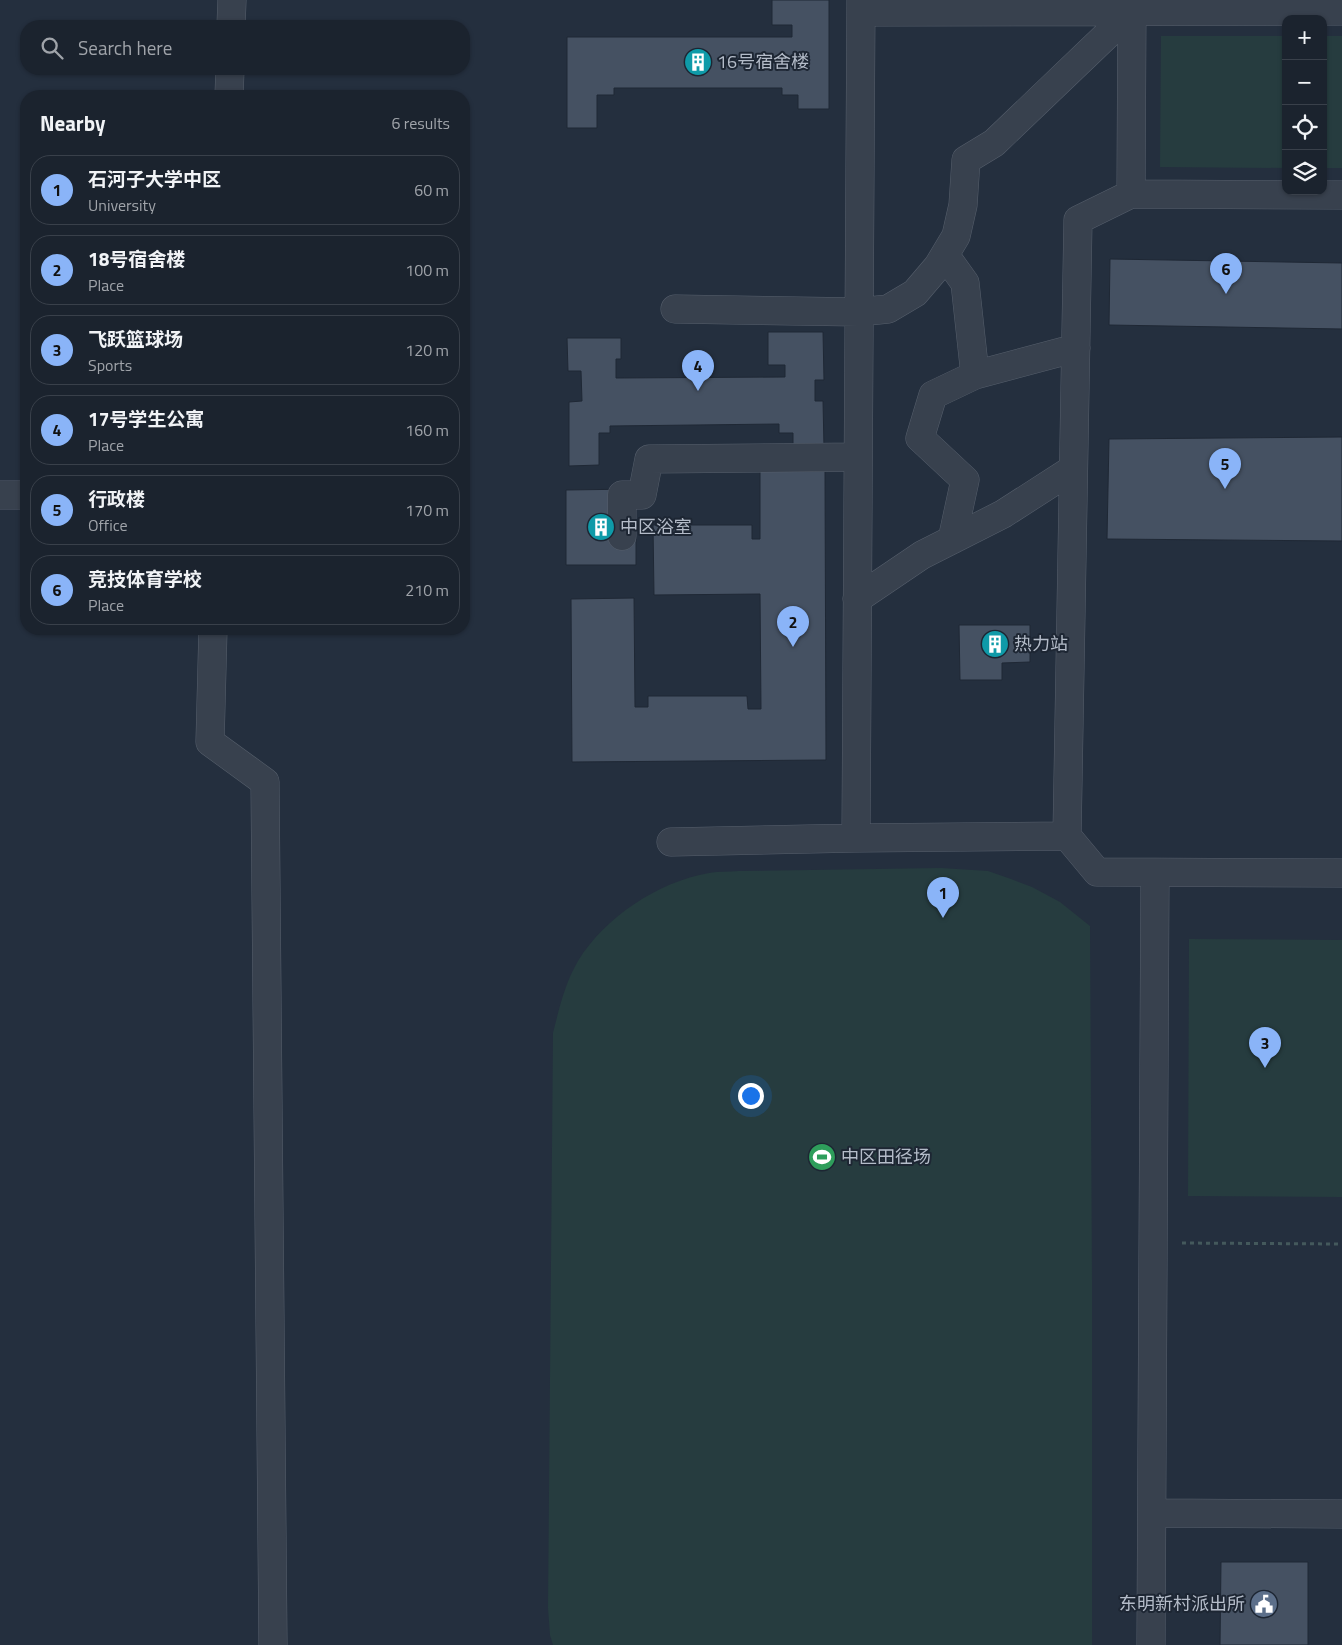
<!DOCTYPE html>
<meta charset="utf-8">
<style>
:root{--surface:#1b232e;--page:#242b36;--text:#f1f3f6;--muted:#a0a4aa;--line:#39404a;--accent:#8ab4f8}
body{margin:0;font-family:"Titillium Web","Noto Sans SC",sans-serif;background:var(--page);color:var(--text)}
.controls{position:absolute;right:15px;top:15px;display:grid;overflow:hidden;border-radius:10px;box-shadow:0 1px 4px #0004}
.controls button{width:45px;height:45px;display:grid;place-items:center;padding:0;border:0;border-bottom:1px solid var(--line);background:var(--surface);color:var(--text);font:25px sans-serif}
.you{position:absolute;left:750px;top:1095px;width:18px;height:18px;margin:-12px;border:4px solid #fff;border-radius:50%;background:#1a73e8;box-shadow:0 0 0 8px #1a73e833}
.badge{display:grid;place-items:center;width:32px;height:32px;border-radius:50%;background:var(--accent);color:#111;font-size:16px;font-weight:700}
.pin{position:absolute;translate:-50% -41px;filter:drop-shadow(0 1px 2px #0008)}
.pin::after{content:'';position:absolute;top:26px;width:18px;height:15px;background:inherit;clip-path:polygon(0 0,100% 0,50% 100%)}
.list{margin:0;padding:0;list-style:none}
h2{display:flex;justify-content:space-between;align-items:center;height:65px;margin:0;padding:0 20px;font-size:21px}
h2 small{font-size:16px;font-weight:400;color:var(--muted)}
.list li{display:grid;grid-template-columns:32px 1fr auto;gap:15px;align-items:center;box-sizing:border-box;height:70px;margin:0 10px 10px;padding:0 10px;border:1px solid var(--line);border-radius:20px}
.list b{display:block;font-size:19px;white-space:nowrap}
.list p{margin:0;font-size:16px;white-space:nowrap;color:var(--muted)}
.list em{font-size:16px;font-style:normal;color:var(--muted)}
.icon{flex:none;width:28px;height:28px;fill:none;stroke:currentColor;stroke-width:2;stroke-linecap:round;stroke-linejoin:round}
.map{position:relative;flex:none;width:1342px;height:1645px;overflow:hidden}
.search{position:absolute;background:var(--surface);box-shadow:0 1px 4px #0004;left:20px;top:20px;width:450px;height:55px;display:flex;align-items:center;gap:12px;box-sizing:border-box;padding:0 18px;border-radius:20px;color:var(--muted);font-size:19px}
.panel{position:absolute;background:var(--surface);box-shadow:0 1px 4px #0004;left:20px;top:90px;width:450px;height:545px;border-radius:20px}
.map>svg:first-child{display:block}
</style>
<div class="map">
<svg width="1342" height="1645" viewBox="0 0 1342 1645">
<rect width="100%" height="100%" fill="#242f3e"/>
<path fill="#263c3f" d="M1161,36H1286V168L1160,167Z
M1323,36H1342V168H1323Z
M941,868L988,871L1011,879L1032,887L1060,902L1090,926L1092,1281V1645H553L550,1635L548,1608L553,1033C559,1009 565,983 578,961C605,917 658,882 709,873C719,871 729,872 739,871Z
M1189,939L1342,940V1197L1188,1196Z"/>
<path fill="#455162" stroke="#1f2835" d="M772,0H829V109H798V95H782V88H614V95H597V128H567V37H792V25H772Z
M1110,259L1342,263V329L1109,325Z
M768,332H823L824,380H815V401H823L824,447H793V433H779V424L610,426V433H599V465L569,466V402L582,401L581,371H568L567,338H621V359H616V378L785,377V365H768Z
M1342,437V541L1107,539L1109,439Z
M760,471H825L826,760L572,762L571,599L634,598L635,707H648V696H747L748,709H761L760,594L654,595L653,525H752V539H760Z
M636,489V565H566V490Z
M959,625H1030V662L1002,663V680H960Z
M1221,1562H1308V1645H1220Z"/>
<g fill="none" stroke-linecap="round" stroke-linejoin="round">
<g stroke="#565f6c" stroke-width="29">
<path id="minor" d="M861,12L1342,11
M231,26L232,0
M229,96L230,69
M1131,194L1132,1
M945,255L965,283L975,375L933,395L920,438L965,480L952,540
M675,309L859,312L888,309L915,293L938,266L956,236L963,205L966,160L994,143L1132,11
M975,375L1076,348
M0,495H26
M622,536V495H642L649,459L858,457
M857,599L922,555L1003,514L1073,469
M213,629L210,742L265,782L273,1645
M1067,836L1078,220L1131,194L1342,195
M856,838L861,0
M671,842L856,838L1067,836L1097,872L1342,873
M1152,1513L1342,1514
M1151,1645L1155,873"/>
</g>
<path stroke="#44595c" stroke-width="3" stroke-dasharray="4 4" stroke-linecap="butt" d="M1182,1243L1342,1244"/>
<use href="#minor" stroke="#38414e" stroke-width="28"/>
</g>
<defs>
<g id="building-disc" transform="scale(1.4375)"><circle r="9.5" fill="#0f9aa8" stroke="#1d2633"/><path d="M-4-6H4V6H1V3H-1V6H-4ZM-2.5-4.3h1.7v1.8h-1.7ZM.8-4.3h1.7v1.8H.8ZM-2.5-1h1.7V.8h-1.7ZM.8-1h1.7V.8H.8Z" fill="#fff"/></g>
<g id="stadium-disc" transform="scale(1.4375)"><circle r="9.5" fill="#2e9e5b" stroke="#1d2633"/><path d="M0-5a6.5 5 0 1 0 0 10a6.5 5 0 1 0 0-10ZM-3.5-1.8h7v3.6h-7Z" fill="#fff"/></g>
<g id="civic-disc" transform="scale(1.4375)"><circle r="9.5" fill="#5c6f8a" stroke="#1d2633"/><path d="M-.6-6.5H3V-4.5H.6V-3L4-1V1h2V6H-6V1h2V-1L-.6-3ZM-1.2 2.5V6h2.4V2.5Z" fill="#fff"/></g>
</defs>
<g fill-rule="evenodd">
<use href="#building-disc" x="698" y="62"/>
<use href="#building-disc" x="601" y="527"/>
<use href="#building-disc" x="995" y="644"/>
<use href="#stadium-disc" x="822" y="1157"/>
<use href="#civic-disc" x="1264" y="1604"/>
</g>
<g text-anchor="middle" stroke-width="4" stroke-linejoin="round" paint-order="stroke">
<g font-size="18" fill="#b4bcc9" stroke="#1d2633" text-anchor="start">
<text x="717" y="68">16号宿舍楼</text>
<text x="620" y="533">中区浴室</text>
<text x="1014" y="650">热力站</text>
<text x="841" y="1163">中区田径场</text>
<text x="1245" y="1610" text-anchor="end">东明新村派出所</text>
</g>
</g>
</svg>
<div class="controls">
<button>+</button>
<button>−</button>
<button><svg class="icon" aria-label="locate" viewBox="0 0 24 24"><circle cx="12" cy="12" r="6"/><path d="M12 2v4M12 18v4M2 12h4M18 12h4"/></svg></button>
<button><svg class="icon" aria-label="layers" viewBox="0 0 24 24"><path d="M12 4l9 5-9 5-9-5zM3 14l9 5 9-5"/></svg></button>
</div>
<div class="you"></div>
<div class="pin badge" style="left:943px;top:918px">1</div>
<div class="pin badge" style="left:793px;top:647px">2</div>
<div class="pin badge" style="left:1265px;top:1068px">3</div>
<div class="pin badge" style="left:698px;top:391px">4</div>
<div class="pin badge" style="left:1225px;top:489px">5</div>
<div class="pin badge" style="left:1226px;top:294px">6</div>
<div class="search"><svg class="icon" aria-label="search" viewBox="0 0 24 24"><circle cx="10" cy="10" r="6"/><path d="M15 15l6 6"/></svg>Search here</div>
<section class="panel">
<h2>Nearby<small>6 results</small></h2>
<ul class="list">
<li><span class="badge">1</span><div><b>石河子大学中区</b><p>University</p></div><em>60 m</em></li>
<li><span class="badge">2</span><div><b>18号宿舍楼</b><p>Place</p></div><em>100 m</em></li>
<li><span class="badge">3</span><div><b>飞跃篮球场</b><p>Sports</p></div><em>120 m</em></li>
<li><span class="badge">4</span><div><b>17号学生公寓</b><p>Place</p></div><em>160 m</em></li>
<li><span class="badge">5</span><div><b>行政楼</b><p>Office</p></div><em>170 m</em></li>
<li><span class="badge">6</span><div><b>竞技体育学校</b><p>Place</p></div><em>210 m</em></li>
</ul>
</section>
</div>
